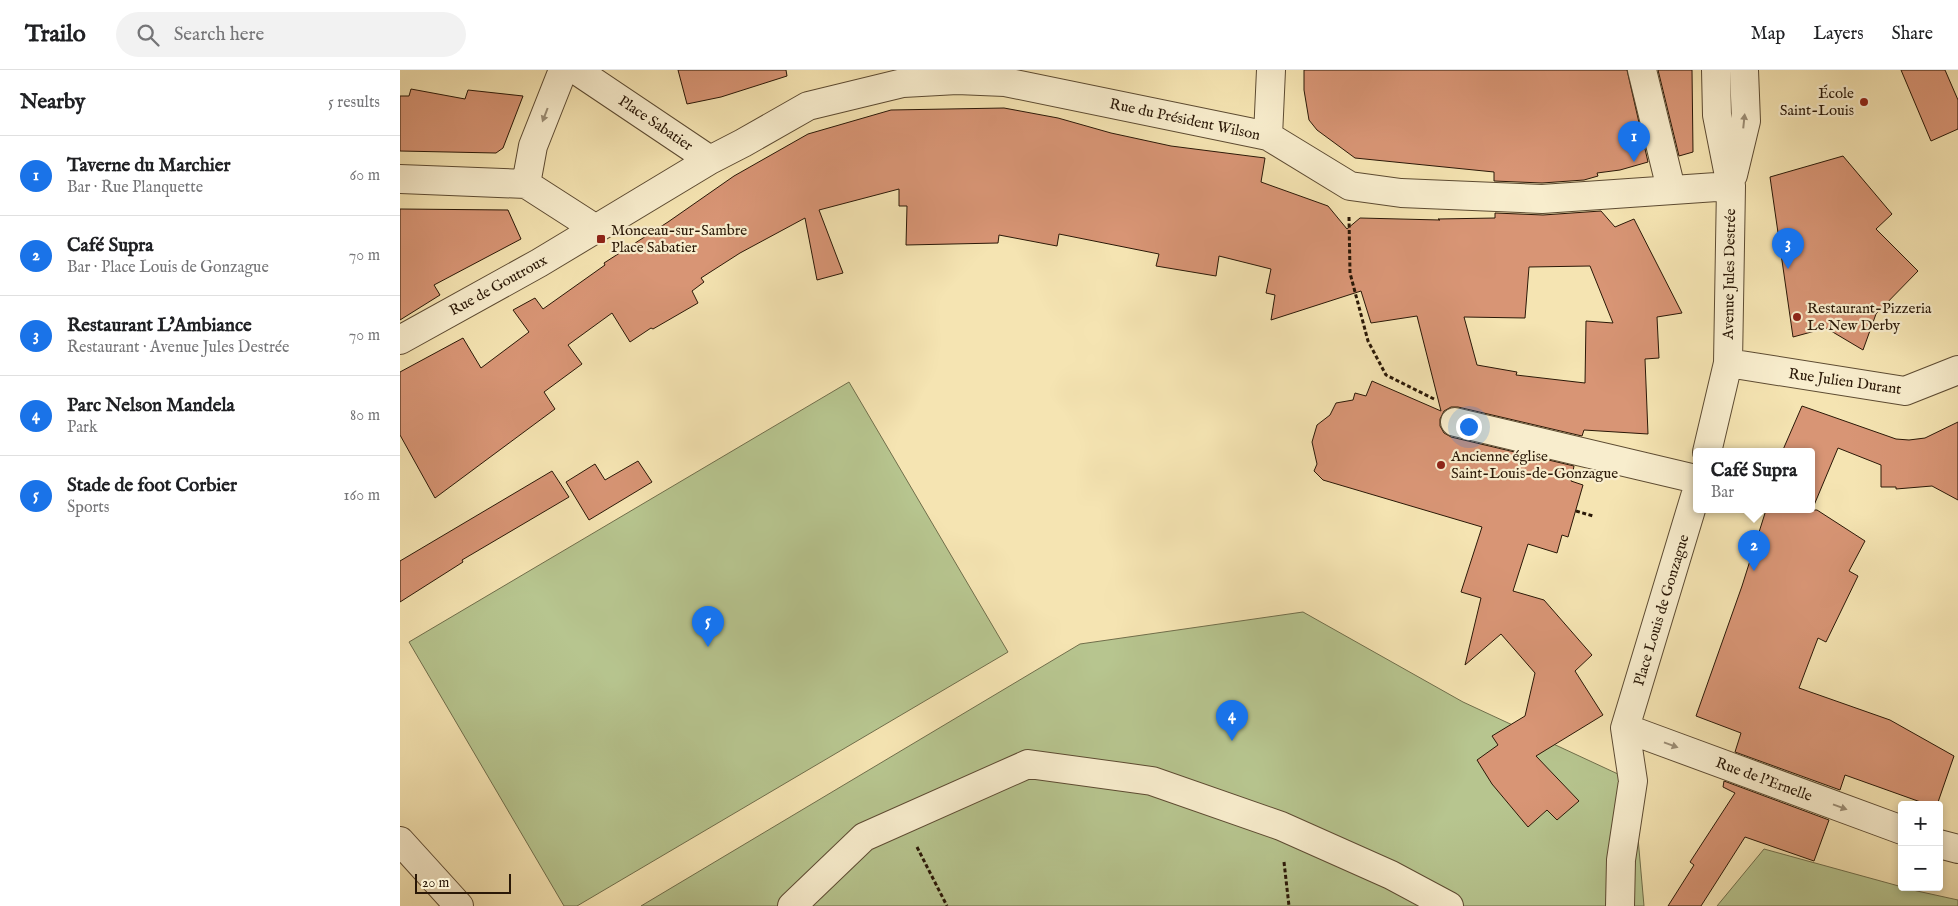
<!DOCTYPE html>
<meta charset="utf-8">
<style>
:root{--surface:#fff;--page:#f2f2f2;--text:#202124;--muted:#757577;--line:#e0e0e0;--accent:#1a73e8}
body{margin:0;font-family:"IM FELL English",serif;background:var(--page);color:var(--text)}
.controls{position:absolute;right:15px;bottom:15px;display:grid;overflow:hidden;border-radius:5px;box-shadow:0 2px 8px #0003}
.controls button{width:45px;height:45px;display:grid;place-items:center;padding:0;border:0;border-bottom:1px solid var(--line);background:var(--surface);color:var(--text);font:25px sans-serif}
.scale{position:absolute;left:15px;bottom:12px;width:96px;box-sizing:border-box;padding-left:5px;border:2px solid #2a1807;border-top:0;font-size:14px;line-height:18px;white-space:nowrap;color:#2a1807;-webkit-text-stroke:4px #f8edcd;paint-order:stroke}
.you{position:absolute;left:1068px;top:356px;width:18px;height:18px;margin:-12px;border:4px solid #fff;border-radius:50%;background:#1a73e8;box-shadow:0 0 0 8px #1a73e833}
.badge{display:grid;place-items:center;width:32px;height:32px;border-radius:50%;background:var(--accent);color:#fff;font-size:16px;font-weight:700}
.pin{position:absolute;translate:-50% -41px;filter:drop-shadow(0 1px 2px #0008)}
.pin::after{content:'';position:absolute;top:26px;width:18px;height:15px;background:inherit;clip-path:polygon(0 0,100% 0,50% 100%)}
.popup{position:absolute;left:1293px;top:378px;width:122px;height:65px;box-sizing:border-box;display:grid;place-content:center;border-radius:5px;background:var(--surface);filter:drop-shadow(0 1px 4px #0005);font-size:16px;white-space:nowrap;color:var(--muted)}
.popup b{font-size:19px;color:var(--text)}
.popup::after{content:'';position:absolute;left:50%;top:100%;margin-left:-10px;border:10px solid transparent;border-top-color:var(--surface)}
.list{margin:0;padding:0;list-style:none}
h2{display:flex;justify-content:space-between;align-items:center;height:65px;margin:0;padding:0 20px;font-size:21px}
h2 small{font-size:16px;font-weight:400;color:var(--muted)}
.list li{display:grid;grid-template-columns:32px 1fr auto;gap:15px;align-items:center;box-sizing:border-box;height:80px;padding:0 20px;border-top:1px solid var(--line)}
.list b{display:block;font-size:19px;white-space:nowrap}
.list p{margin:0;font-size:16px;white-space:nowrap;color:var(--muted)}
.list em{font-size:16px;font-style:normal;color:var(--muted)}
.icon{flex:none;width:28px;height:28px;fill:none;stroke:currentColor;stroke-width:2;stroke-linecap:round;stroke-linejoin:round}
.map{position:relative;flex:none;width:1558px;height:836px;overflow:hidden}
header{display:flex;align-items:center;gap:30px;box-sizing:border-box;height:70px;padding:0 25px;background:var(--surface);border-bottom:1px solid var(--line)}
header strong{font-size:24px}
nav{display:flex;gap:28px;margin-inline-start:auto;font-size:18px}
.search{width:350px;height:45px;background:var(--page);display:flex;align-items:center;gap:12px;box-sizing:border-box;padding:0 18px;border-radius:28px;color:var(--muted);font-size:19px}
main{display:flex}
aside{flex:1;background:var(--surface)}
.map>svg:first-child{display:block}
</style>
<header>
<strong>Trailo</strong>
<div class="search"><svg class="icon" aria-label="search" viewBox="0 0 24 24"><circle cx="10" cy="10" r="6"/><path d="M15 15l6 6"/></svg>Search here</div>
<nav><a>Map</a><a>Layers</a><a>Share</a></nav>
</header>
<main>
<aside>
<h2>Nearby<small>5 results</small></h2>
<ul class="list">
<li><span class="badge">1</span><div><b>Taverne du Marchier</b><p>Bar · Rue Planquette</p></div><em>60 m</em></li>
<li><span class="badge">2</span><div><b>Café Supra</b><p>Bar · Place Louis de Gonzague</p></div><em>70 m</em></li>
<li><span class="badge">3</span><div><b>Restaurant L'Ambiance</b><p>Restaurant · Avenue Jules Destrée</p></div><em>70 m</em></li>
<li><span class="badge">4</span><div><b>Parc Nelson Mandela</b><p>Park</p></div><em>80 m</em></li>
<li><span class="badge">5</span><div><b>Stade de foot Corbier</b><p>Sports</p></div><em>160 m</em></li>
</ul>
</aside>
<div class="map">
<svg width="1558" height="836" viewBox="0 0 1558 836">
<rect width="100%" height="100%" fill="#f5e4b2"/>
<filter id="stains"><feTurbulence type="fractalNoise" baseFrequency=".004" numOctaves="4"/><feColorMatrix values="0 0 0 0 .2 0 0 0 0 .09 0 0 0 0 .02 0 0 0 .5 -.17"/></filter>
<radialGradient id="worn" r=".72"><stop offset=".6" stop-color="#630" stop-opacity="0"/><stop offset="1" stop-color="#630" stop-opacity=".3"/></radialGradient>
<path fill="#b7c58f" stroke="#706e4b" d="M449,312L608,582L177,836H164L9,572Z
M903,542L1063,632L1233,711L1244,836H241L680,574Z
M1364,779L1517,821L1558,830V836H1317Z"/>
<path fill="#d89575" stroke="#2a1807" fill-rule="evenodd" d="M278,0H386L387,6L321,27L287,34Z
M904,0H1227L1248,92L1220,100L1197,103L1198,106L1184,110L1142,113L1094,111V102L955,88L917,60L909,50L904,20Z
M1258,0H1292L1293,82L1279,86Z
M1501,0H1545L1558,30V59L1531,71Z
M11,19L65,29L68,20L123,26L103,78L96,83L0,81V26H9Z
M604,38L658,48L711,63L771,76L865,88L861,112L928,136L947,159L960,148L1040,150L1038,149L1095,148V143L1143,145L1201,141L1215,157L1234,149L1282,243L1257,247L1259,288L1245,289L1248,364L1184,360L1182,366L1058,337H1051L1044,341L1040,349V356L1044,363L1051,367L1174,396L1171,411L1183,415L1168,467L1162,465L1157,483L1128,474L1113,521L1144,530L1192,585L1175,601L1203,645L1136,686L1179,731L1157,750L1147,740L1128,757L1092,714L1077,690L1098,675L1092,666L1125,646L1135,603L1101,564L1065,595L1081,528L1061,522L1082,457L923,410L914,401L917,394L912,372L917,355L930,345L936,333L953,330L955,323L966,326L972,311L1041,341L1017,246L971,253L961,221L871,250L875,225L866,223L871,199L819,186L816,206L756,196L759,184L659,164L657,176L599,165L598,173L506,175L507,136H499V119L419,140L443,203L417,210L405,148L340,183L301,208L304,212L292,221L298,233L253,259L251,258L230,272L212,243L168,275L182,294L144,322L155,339L35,428L0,365V302L63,268L81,298L129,262L113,240L135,228L143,239L205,195L204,193L268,152L334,106L408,64L491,40ZM1190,196L1213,253L1186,251L1185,313L1116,305L1117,302L1077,295L1064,247L1125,248L1129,197Z
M1443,86L1492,144L1476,159L1518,201L1476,244L1463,280L1426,258L1393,267L1370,107Z
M0,139L108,140L121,169L34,215L40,225L0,250Z
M1402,336L1496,369L1509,370L1525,368L1558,352V430L1532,416L1496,419V417H1481V395L1438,378L1412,440H1417L1465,471L1449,501L1458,506L1426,572L1418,568L1399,618L1490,650L1554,686L1537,735H1529L1445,705L1440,720L1335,682L1341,663L1296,646L1342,516L1366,440H1412V382H1382Z
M238,391L252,412L189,450L166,412L195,394L205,410Z
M152,401L169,427L62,490L63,492L0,532V491Z
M1324,711L1429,750L1414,791L1345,767L1301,836H1268L1294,795L1290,792L1335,723L1323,717Z"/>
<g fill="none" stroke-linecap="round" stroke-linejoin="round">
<g stroke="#5d4b32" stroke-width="30">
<path id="minor" d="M176,0L310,90
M1242,0L1271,119
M868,66L871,0
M1333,105L1346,51L1344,0
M0,109L126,114
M126,114L133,76L163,0
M126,114L196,159
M0,270L139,193L310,90L343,73L408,36L503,13L557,10L605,12L868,66L950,116L1001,123L1142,129L1331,116
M1328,293L1505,321L1558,300
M1055,352L1296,409
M1307,382L1328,293L1331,116L1317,45L1316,0
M1225,658L1502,760
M0,771L59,836
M1539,774L1558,779
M392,836L464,767L628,694L752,711L881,756L991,805L1049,836
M1220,836L1221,790L1233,711L1225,658L1296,423"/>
</g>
<path stroke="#2a1807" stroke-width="3" stroke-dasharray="4 2.5" stroke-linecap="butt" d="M949,147L950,203L968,271L986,305L1036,330
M1176,441L1193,446
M517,777L547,836
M884,792L889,836"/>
<use href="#minor" stroke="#f8edcd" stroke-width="28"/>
</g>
<defs><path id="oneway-solid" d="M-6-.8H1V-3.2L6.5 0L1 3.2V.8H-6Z" transform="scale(1.25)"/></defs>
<g fill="#9b8d74">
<use href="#oneway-solid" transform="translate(145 45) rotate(111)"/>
<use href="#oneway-solid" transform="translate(1344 51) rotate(-84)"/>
<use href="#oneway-solid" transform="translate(1271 675) rotate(20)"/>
<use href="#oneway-solid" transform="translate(1440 737) rotate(20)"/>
</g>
<g fill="#8f2418" stroke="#f8edcd" stroke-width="2">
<circle cx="1464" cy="32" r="5"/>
<rect x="196" y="164" width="10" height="10" rx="2.5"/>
<circle cx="1397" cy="247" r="5"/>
<circle cx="1041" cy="395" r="5"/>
</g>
<g text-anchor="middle" stroke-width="4.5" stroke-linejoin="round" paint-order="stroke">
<g font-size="15" fill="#2a1807" stroke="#f8edcd" text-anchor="start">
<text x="1454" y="28" text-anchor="end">École<tspan x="1454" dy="17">Saint-Louis</tspan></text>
<text x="211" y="165">Monceau-sur-Sambre<tspan x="211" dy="17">Place Sabatier</tspan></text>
<text x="1407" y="243">Restaurant-Pizzeria<tspan x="1407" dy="17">Le New Derby</tspan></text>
<text x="1051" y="391">Ancienne église<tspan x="1051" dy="17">Saint-Louis-de-Gonzague</tspan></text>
</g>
<g font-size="15" fill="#2a1807" stroke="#f8edcd">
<text transform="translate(785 49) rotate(12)" y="5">Rue du Président Wilson</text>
<text transform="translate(256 53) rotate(34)" y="5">Place Sabatier</text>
<text transform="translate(1329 204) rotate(-89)" y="5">Avenue Jules Destrée</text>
<text transform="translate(98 215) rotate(-29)" y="5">Rue de Goutroux</text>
<text transform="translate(1445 311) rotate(8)" y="5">Rue Julien Durant</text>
<text transform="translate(1261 540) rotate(-73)" y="5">Place Louis de Gonzague</text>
<text transform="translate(1364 709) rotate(20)" y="5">Rue de l'Ernelle</text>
</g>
</g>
<rect width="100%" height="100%" filter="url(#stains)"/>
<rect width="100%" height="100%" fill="url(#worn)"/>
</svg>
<div class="controls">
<button>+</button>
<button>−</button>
</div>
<div class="scale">20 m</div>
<div class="you"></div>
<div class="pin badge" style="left:1234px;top:92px">1</div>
<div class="pin badge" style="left:1354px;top:501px">2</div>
<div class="popup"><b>Café Supra</b>Bar</div>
<div class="pin badge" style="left:1388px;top:199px">3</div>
<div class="pin badge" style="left:832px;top:671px">4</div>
<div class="pin badge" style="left:308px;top:577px">5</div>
</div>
</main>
